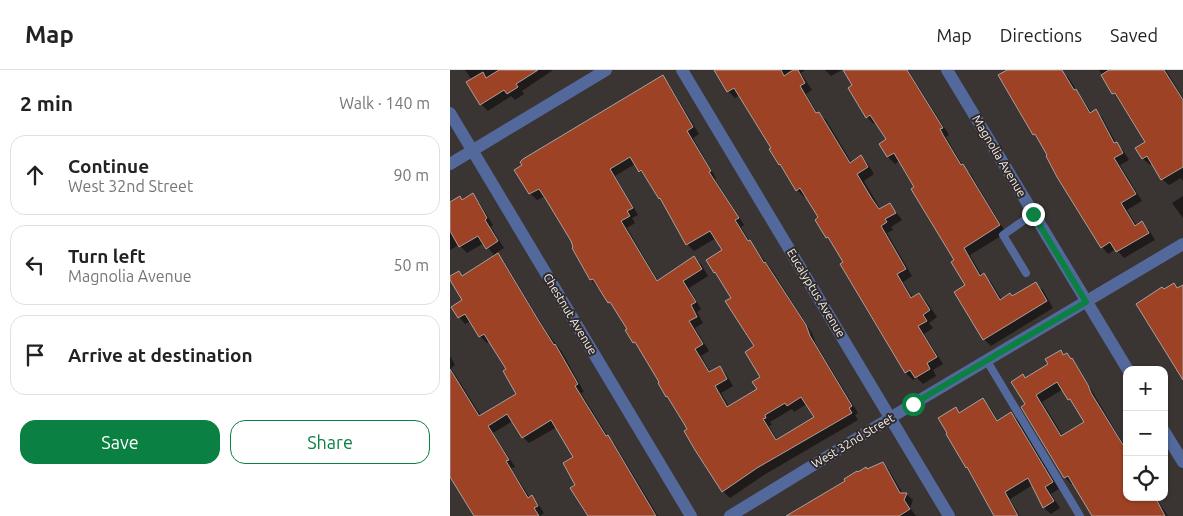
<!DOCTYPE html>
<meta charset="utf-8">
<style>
:root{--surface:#fff;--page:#f6f6f6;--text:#222;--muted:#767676;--line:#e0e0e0;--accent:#0b8043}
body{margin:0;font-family:Ubuntu,sans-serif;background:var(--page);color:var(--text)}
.controls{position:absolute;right:15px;bottom:15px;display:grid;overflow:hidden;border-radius:10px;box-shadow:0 1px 4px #0004}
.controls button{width:45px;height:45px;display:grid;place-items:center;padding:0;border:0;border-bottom:1px solid var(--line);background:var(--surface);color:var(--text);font:25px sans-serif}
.stop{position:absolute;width:15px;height:15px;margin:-11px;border:4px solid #0b8043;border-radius:50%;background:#fff}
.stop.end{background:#0b8043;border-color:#fff;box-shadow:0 1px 5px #0008}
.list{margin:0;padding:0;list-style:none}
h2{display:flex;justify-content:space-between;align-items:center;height:65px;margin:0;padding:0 20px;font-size:21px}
h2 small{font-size:16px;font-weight:400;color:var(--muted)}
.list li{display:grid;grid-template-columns:32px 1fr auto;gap:15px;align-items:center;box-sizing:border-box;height:80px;margin:0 10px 10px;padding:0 10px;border:1px solid var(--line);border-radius:15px}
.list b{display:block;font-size:19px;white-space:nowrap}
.list p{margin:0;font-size:16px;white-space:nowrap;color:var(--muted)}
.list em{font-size:16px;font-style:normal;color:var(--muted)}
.actions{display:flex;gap:10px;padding:15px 20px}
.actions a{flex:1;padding:11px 0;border:1px solid var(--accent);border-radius:15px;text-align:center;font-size:18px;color:var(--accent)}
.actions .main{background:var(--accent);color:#fff}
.icon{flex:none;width:28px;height:28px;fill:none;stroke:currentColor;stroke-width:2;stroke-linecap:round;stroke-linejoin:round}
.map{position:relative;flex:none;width:733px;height:446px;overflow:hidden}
header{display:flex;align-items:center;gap:30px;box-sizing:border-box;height:70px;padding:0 25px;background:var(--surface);border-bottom:1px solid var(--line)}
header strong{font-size:24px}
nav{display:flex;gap:28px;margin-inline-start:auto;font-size:18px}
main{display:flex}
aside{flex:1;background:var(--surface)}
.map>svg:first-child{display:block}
</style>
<header>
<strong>Map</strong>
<nav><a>Map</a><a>Directions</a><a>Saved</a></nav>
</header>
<main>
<aside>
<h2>2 min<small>Walk · 140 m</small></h2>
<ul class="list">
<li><svg class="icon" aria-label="ahead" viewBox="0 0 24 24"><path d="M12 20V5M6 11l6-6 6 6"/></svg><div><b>Continue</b><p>West 32nd Street</p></div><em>90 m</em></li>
<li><svg class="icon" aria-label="left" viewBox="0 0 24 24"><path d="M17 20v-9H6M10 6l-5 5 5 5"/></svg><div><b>Turn left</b><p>Magnolia Avenue</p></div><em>50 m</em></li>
<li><svg class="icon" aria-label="arrive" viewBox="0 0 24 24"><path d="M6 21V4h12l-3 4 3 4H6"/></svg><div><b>Arrive at destination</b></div></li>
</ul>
<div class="actions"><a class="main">Save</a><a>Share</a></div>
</aside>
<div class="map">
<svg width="733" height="446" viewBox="0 0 733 446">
<rect width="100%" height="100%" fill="#3a3432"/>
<path fill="#0007" fill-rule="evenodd" d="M15,0H103L72,21L74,24L65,30L61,26L38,41L31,34L22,10Z
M265,0H355L351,3L362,20L356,24L368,44L376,50L402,93L411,87L418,94L424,104L414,111L431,140L440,134L452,150L441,157L443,160L437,163L462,206L453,212L463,228L469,224L476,231L487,247L479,253L483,258L474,264L493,294L483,300L486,306L473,314L467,308L463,310L456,303L392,195L395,193L383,173L377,167L370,148L356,126L354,127L347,120L336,101L330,95L321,80L323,79L290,25L285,28L278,21Z
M375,0H392L381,6Z
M394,0H458L499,65L496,67L513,96L520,103L556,163L520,185L532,206L534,205L541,212L552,230L562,227L585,213L593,220L603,238L541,276L534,269L517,216L506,190L449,91L445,94L438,87L430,74L437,70L426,52L424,54L417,47L404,16Z
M559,0L611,1L618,7L642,43L645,41L652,47L666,73L673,80L679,90L670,95L692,131L677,140L687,156L692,153L699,160L705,170L674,188L666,179L658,184L652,177L599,86L589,69L584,64Z
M649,0H716L733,28V111L731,108L719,115L712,109L703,93L700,95L693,89L687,78L696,73Z
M212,7L219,14L249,64L243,68L266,108L265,109L294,155L291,157L300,172L322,200L362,263L366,274L408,343L405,345L408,350L314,405L280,428L273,421L246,379L238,360L190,278L184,272L179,260L166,239L141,210L123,179L122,170L95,126L87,130L80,123ZM185,94L214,132L237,174L244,181L266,168L273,180L265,202L270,208L282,228L306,277L312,307L308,320L279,337L271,323L283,316L276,304L270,297L261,303L251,286L259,281L245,258L253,253L247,242L251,239L239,218L258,206L251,194L244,188L208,211L177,158L185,153L182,148L188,145L165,106ZM357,334L365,348L328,371L319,356L322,355L320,352L342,339L344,342Z
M22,125L29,132L43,155L41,157L54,178L46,183L54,191L96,261L112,282L134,322L131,323L159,368L164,373L208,446H139L127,416L125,387L107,357L79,373L73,367L63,351L43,363L65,397L61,398L80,428L81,427L88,434L94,443L90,446H26L0,405V286L5,295L1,298L31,346L68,324L58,300L40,271L37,273L30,266L21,251L15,254L2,238L14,230L0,208L13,207L45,186L34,173L17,183L9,175L0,180V134L10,128L13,131Z
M733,126V148L722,133Z
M610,282L614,286L616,284L628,297L674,375L677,427H705L718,446H643L624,413L621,414L615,407L576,335V309L600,294ZM613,319L626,336L636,353L613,366L592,332Z
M533,330L539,336L548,351L561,344L568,350L609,419L601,424L610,438L601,444L594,438L583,415L560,429L570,446H544L505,338L510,343Z
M433,393L439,400L453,424H456L463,430L460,438L466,446H337Z"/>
<path fill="#9e4225" stroke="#a8a19e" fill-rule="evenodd" d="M49,0H88L66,14L68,17L57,24L54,20L30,35L16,12L33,2L36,8Z
M264,0H331L334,6L343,0H348L355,13L350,16L366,43L369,42L400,93L411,85L418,97L407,104L422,129L429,139L440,133L446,143L435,149L437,152L431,156L456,199L447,204L461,228L469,223L480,240L473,245L477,251L468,256L487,287L477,293L480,299L465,308L460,300L455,303L390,194L393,192L378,167L376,168L365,150L368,147L350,118L346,121L330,94L329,95L319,79L321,78L284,18L277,22Z
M393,0H457L493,58L490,59L493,65L511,95L513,94L550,155L514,178L530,206L534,203L550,230L560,223L562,226L586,212L597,231L533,270L504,222L515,215L501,192L504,190L461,119L464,117L444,83L437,87L429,74L436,69L420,45L416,48L398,18L402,15Z
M557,0H612L624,20L626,19L640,43L646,39L664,73L667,72L673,83L664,88L686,124L671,133L685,156L692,151L699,163L666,182L660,172L651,178L607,107L596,86L597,85L585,64L583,65L548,5Z
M659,0H714L733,30V97L711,110L697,86L692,89L685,78L695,72L665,23L662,24L651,5Z
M213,5L243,57L237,61L261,101L259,102L289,148L285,150L298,171L300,170L314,193L315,192L356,255L360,266L402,336L399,338L402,343L307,398L272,422L245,380L234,361L237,359L233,352L217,326L216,327L208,313L209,312L185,272L183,273L175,260L177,259L160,232L158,233L143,209L140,210L122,178L123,177L121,171L95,128L89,119L79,124L64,100L72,95L70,92L73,89ZM180,87L189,102L191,100L209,129L210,128L236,175L260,161L272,180L256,190L264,203L265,202L281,228L275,231L304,276L295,282L310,307L302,312L307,319L277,337L265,316L277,309L270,296L259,302L245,279L253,274L239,251L247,247L241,235L246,232L233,211L252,199L244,186L207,211L171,151L180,146L177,141L183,138L160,99ZM351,327L364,347L326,370L313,349L316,348L315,345L335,333L337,336Z
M23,123L37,148L35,150L48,171L36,179L28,166L9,177L0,161V132L10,126L12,130Z
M48,183L90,253L104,275L105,274L128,314L125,316L156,366L158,365L206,446H138L120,418L125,415L113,393L123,387L101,350L72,368L57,344L38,356L59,390L56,391L78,428L82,425L88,436L84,438L89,446H24L0,407V299L29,346L66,324L53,301L56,299L34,264L29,267L15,244L8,248L1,237L12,230L0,210V206L9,201L12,206Z
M724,213L727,218L733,215V310L686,234L712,217L714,219Z
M611,280L613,285L617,283L621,289L622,288L638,315L641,323L673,375L677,373V427H705L715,446H642L618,406L614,408L571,337L575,334L561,312L573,304L575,308L598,294L595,289ZM607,312L618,330L620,329L634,352L611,366L586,325Z
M533,328L547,351L561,342L603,412L595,417L604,431L593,438L578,408L555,422L568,446H544L517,397L516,398L496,364L497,363L488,348L506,337L509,343Z
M433,392L450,423H457L454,430L460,439L449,446H336L395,411L394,409L407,401L408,402L416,397L417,399Z"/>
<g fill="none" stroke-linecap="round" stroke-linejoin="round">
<path stroke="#53689b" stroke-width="8" d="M576,203L553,165L583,144
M537,291L630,446"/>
<path stroke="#53689b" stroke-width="12" d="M232,0L499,446
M0,43L241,446
M0,94L156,0
M280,446L463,334L733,174"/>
<path stroke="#53689b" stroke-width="12" d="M497,0L678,300
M714,361L733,392"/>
</g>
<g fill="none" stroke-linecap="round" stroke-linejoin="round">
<path stroke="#0b8043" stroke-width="6" d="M463,334L636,232L583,144"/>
</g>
<g text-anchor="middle" stroke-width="4" stroke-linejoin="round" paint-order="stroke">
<g font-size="12" fill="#f4f0ef" stroke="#302a28">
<text transform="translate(549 86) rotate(59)" y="4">Magnolia Avenue</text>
<text transform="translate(366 223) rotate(59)" y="4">Eucalyptus Avenue</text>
<text transform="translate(120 244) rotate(59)" y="4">Chestnut Avenue</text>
<text transform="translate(403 371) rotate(-31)" y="4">West 32nd Street</text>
</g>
</g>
</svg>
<div class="controls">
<button>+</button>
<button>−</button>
<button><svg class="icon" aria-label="locate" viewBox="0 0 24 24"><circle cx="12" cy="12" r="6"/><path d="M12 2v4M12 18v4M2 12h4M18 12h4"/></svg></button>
</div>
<div class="stop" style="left:463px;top:334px"></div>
<div class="stop end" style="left:583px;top:144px"></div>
</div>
</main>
